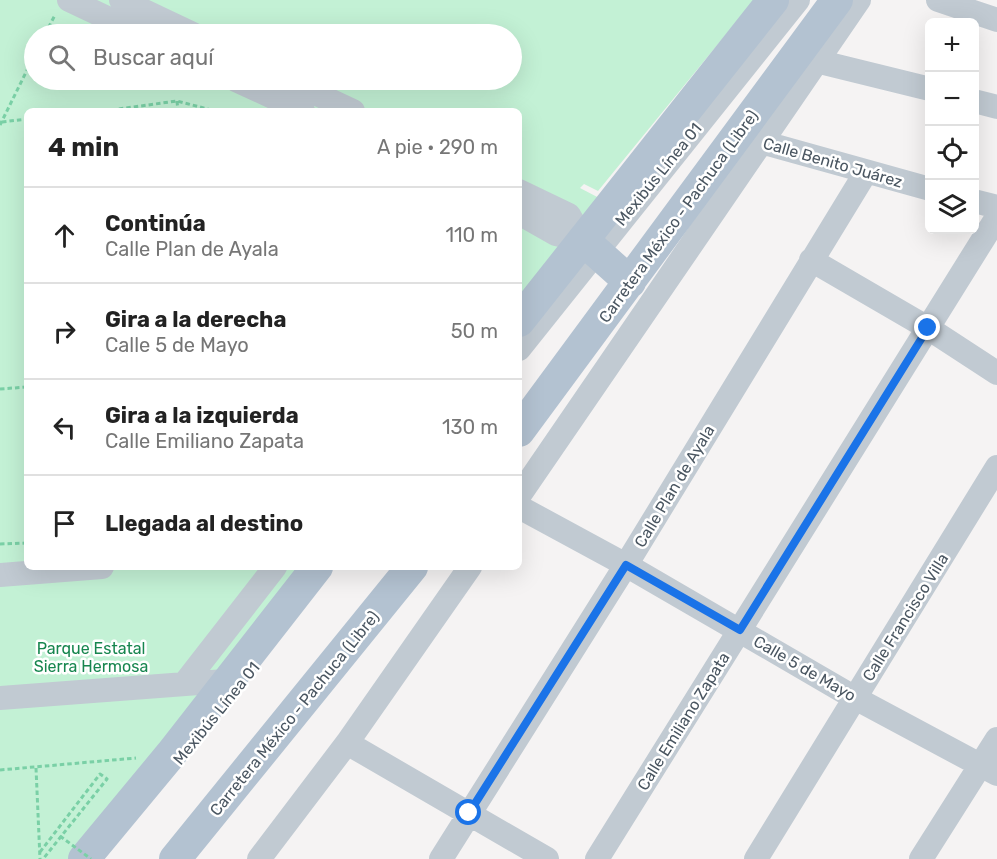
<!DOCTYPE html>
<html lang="es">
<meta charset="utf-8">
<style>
:root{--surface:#fff;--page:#f2f2f2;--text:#222;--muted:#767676;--line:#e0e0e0}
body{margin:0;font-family:Rubik,sans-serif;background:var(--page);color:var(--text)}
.controls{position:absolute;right:18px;top:18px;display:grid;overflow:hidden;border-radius:9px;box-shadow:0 6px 24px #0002}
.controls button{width:54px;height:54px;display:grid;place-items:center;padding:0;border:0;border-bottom:2px solid var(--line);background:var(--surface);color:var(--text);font:30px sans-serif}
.stop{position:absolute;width:18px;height:18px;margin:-14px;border:4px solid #1a73e8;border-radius:50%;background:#fff}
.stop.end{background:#1a73e8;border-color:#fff;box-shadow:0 2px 6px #0008}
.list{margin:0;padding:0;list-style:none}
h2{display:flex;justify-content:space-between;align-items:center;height:78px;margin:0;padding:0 24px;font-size:26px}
h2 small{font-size:20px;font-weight:400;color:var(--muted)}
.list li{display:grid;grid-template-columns:39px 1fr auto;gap:18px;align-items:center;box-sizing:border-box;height:96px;padding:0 24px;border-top:2px solid var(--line)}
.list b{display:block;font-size:22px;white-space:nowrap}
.list p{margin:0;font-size:20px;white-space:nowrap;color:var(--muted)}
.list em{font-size:20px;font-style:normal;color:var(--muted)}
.icon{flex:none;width:33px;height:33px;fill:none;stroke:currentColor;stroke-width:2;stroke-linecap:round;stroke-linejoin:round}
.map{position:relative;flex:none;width:997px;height:859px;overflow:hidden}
.search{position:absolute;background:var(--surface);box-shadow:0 6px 24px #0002;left:24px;top:24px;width:498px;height:66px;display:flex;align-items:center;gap:15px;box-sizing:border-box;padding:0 21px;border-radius:33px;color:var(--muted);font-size:22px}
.panel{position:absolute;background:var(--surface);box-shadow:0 6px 24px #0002;left:24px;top:108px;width:498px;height:462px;border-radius:9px}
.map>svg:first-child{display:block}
</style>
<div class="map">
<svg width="997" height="859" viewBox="0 0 997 859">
<rect width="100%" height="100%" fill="#f5f3f3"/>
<path fill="#c3f1d5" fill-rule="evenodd" d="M0,0H754L598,191L584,184L580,188L603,200L519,302V111H27V567H306L70,859H0ZM34,34H512V80H34Z"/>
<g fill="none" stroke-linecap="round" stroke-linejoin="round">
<path stroke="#7ad0a6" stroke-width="3" stroke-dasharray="4.5 3" stroke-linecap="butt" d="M45,34L55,15
M177,101L178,111
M104,111L177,101L215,111
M2,122L27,119
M0,125L34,56
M0,389L27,387
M0,544L27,543
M36,768L40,859
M0,770L136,758
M40,852L100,774L107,779L43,859"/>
<path stroke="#c1cad2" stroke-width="24" d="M69,0L141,34
M121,0L193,34
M938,0L997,20
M804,58L930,89
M236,80L303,111
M287,80L353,111
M974,101L997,107
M747,138L930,189
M519,191L569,215L583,240
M974,201L997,207
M519,213L556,234L583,240
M811,260L928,328L997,373
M519,349L798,0
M519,496L859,0
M519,507L626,565L855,698L997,774
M0,575L102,567
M184,684L275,567
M0,698L225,681
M347,743L547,859
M259,859L347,743L470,567
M441,859L626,565L866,172
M597,859L997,217
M756,859L997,467
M921,859L997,739"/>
<path stroke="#b3c2d1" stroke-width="32" d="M583,240L630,282
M519,321L773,0
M519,431L837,0
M84,859L171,754L317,567
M175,859L412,567"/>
<path stroke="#7ad0a6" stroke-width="3" stroke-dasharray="4.5 3" stroke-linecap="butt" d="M60,836L91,859"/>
</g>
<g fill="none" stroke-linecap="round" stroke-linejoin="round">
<path stroke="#1a73e8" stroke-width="8" d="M469,813L626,565L740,630L928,328"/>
</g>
<g text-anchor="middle" stroke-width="5" stroke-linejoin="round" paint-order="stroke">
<g font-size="16" fill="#4a5661" stroke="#fff">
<text transform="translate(833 162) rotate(16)" y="6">Calle Benito Juárez</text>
<text transform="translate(658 174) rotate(-51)" y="6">Mexibús Línea 01</text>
<text transform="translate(678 216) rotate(-54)" y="6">Carretera México - Pachuca (Libre)</text>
<text transform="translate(674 486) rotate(-59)" y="6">Calle Plan de Ayala</text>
<text transform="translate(905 617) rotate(-58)" y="6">Calle Francisco Villa</text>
<text transform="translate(805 668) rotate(30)" y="6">Calle 5 de Mayo</text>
<text transform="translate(216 713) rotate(-51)" y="6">Mexibús Línea 01</text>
<text transform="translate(294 713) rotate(-51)" y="6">Carretera México - Pachuca (Libre)</text>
<text transform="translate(683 721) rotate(-58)" y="6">Calle Emiliano Zapata</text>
</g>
<g font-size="16" fill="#17864f" stroke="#fff">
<text x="91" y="654">Parque Estatal<tspan x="91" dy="18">Sierra Hermosa</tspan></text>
</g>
</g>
</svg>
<div class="controls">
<button>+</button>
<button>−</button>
<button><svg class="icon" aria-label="locate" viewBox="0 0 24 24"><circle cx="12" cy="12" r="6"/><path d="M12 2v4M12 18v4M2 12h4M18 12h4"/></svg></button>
<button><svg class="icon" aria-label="layers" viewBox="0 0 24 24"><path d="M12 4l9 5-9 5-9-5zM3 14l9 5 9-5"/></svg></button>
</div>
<div class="stop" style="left:469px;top:813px"></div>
<div class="stop end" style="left:928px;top:328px"></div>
<div class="search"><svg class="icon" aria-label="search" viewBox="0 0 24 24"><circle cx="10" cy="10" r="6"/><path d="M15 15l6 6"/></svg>Buscar aquí</div>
<section class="panel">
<h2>4 min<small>A pie · 290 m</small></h2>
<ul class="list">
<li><svg class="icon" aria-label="ahead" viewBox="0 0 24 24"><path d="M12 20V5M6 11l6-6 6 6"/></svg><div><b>Continúa</b><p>Calle Plan de Ayala</p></div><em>110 m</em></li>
<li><svg class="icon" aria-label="right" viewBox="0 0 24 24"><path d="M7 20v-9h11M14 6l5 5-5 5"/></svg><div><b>Gira a la derecha</b><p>Calle 5 de Mayo</p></div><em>50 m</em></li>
<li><svg class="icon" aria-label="left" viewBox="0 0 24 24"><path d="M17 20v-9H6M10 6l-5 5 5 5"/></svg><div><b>Gira a la izquierda</b><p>Calle Emiliano Zapata</p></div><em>130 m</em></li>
<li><svg class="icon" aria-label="arrive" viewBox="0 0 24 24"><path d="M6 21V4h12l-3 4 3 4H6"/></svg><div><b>Llegada al destino</b></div></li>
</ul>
</section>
</div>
